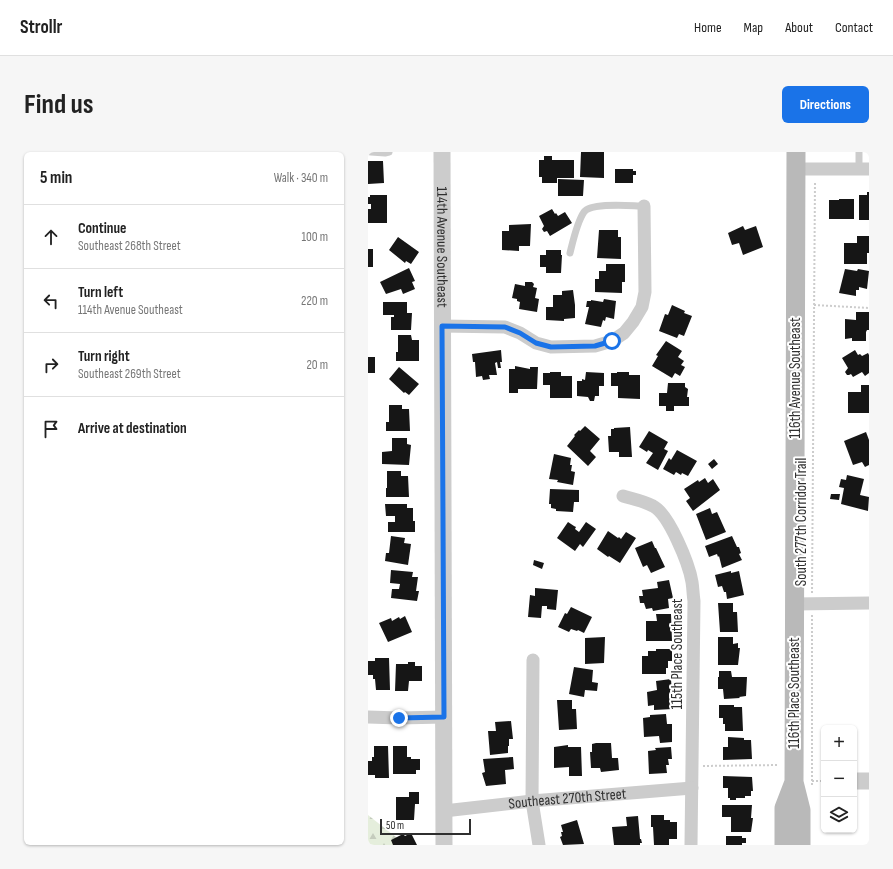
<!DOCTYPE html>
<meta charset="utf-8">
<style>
:root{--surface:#fff;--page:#f6f6f6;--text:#222;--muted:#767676;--line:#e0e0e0;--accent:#1a73e8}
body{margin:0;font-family:"Sofia Sans Condensed",sans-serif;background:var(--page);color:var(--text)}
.controls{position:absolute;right:12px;bottom:12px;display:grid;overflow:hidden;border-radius:6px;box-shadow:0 1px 3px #0004}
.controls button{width:36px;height:36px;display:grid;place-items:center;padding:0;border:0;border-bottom:1px solid var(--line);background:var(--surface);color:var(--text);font:20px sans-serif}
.scale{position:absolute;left:12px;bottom:10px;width:91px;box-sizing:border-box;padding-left:4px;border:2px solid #2f2f2f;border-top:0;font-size:11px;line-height:14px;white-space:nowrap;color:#2f2f2f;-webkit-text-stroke:3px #fff;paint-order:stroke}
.stop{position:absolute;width:12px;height:12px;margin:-9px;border:3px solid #1a73e8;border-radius:50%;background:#fff}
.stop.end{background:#1a73e8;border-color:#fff;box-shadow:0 1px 4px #0008}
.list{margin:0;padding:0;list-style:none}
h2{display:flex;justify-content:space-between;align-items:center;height:52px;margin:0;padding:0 16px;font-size:17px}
h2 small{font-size:13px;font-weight:400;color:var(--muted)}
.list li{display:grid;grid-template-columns:26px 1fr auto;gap:12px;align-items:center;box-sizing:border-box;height:64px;padding:0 16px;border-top:1px solid var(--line)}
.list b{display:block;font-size:15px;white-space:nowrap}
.list p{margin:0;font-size:13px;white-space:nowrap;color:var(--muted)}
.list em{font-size:13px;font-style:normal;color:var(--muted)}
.icon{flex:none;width:22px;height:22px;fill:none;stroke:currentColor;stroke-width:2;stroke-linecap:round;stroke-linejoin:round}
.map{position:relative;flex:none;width:501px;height:693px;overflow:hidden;border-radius:6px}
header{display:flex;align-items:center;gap:24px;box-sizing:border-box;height:56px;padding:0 20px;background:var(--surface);border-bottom:1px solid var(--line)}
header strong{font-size:19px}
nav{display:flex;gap:22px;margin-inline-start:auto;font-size:14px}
.intro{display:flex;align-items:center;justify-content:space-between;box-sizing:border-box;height:96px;padding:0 24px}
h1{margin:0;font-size:28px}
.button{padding:10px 18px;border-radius:6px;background:var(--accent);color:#fff;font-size:14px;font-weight:700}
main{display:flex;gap:24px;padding:0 24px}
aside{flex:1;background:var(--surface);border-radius:6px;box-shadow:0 1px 3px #0004}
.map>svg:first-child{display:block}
</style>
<header>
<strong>Strollr</strong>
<nav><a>Home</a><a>Map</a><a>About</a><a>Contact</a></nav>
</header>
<div class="intro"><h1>Find us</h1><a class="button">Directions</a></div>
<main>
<aside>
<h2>5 min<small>Walk · 340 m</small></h2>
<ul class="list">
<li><svg class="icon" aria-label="ahead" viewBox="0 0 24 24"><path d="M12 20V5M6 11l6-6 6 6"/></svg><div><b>Continue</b><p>Southeast 268th Street</p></div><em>100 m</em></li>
<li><svg class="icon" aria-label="left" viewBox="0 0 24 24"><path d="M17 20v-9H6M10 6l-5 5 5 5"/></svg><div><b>Turn left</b><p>114th Avenue Southeast</p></div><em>220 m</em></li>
<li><svg class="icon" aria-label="right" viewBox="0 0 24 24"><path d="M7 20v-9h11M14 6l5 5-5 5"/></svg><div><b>Turn right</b><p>Southeast 269th Street</p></div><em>20 m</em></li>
<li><svg class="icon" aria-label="arrive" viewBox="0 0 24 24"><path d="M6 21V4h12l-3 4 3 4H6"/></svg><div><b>Arrive at destination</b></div></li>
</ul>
</aside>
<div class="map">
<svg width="501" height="693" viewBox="0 0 501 693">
<defs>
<pattern id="forest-firs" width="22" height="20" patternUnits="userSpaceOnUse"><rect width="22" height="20" fill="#e5eedc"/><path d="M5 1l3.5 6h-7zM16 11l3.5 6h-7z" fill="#c5ccbd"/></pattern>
</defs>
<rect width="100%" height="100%" fill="#fff"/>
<path fill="url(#forest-firs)" d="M0,663L38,693H0Z"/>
<path fill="#161616" d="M213,0H236V26L212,25Z
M176,4H184V8H206V26H189V31H174V25H171V8H176Z
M0,9H15L16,31L0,32Z
M247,17H265V19H268V23H265V31H247Z
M190,27L216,28L215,44H190Z
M499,40H501V68H491V43H499Z
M2,43H19V71H0V57H3V52H0V45H2Z
M471,47H486V67H461V48H471Z
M184,57L187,62L188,61L190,64L197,60L204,71L182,84L179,79L176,80L174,77L176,74L171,64Z
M163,72L162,94H151V99L134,98V79H141V73Z
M375,74L377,78L388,74L395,95L375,103L371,91L364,93L360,81Z
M231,78H250V85H253V107L229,106Z
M489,84H501V101H499V112H476V91H489Z
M30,85L51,100L43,112L38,109L37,111L21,98Z
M0,97H5V115H0Z
M178,98H193V103H194L193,121H178V115H172V103H178Z
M238,112H257V130H254V141L227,140V127H231V119H238Z
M41,116L47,129L44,130L47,137L35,142L33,137L18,142L12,130Z
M477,117L489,119L490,117L501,119L499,137L491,135V138H488V144L471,141Z
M157,130H164L166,132L165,135L169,136L167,146L171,147L169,160L151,157L152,150L149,149V147L144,146L147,132L157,134Z
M205,138L207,153V166L196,167V169L178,168V155H185V143H194V139Z
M236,147L248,149L246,167L238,165L237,169L235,168L233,175L217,172L221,155H218L219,149H223V148L235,150Z
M15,150H39V161H44L43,178H23V165H26V163H15Z
M304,153L317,159L316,161L324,164L316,184L311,182L309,186L291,179L297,162L300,163Z
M488,160H501V178H499L498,180V189H484V186L477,187V167L488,168Z
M30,183H43L44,188H51V209H28V200H30Z
M298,189L314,199L310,205L316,209L313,213L317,215L312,224L307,221L304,226L284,214L290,204L288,203Z
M133,198L134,210H132L133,216H130L129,210L127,211L129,223H121L122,227L115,228L114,224L108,225L107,210H105L104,202Z
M487,198L490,203L492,202L494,204L500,201L501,203V221L497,224L494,220L485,225L483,222L481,223H479L477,220L480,216L474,206Z
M0,205H7V221H0Z
M147,214L162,217V215H170L169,237H150V241H141V217H147Z
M31,215L51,232L41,243L37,240L36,241L21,227Z
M182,220H193V224H204V246H182V233H175V221H182Z
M218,220L236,221V234H231V244H227L226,249H222L220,245L209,244V229H214V227L217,228Z
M249,220H261V223H272V247L250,246V234H243V221H249Z
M300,231H317V235L320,237L319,245H321V254H306V259H298V254H291V241H299Z
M493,233H501V261H480V240H493Z
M21,253H34V257H41L42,279H18V270H21Z
M217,274L232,287L222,299L228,305L220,314L199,294L207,284L206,283L211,278L212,279Z
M262,275L264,305H251V300H241L240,284H243V277H246V276Z
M281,279L300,290L296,297L300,299L290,318L278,311L285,301L280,298L279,300L271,295Z
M498,280L501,288V313L497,315L494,310L485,313L476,289Z
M24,286H39V292L43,293L41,313L14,312V300L24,299Z
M309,298L329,309L320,324L314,321L313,323L308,320L306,323L295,317L301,306L303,308Z
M186,302L203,306L202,313H204L203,319L207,320L205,333L189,330L190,328L181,327Z
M346,307L350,312L344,317L340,312Z
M19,319H33V324H40L41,345H18V336H19Z
M479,323L496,327L492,343L501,345L500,359L473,352L476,336L471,335L473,327L478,328Z
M337,326L340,331L345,327L352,338L325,359L318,349L322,346L316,337L330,328L331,330Z
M182,337L211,338V350H206L205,360L188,359V357L183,356V352H181Z
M463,342H472L471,348L462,347Z
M17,352H39V356H45V369H47V380H20V370H27V364H18Z
M342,356L344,362L349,360L358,380L338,388L328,362Z
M200,370L206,374L208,375L207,377L211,380L218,370L228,377L215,395L212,392L207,399L189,386Z
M240,379L250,386L251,385L253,387L258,380L268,386L252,411L241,404L240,405L229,397Z
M23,384L37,386L36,391L43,392L40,413L17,409L18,401H21Z
M364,384L369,395H371L373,401L371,402L374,408L354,416L351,404L350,405L349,402L341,405L337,394Z
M284,389L287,396H288L297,415L283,421L279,413L275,415L267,396Z
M166,408L176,411L174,417L165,413Z
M23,418L45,420L44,425H50L48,439H51L49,449L23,446L24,437H31L32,432L22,431Z
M363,419V421L371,419L376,443L359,447L358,440H356L354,434L350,435L347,423Z
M301,428L305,446L300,447L301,456L285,459L284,456L278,457L276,451H272L271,444H275L274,438L290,436L289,430Z
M167,436L190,438L188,458L179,457V454H174L173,466L160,465L162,443L167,444Z
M350,451H365V460H369L370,480H352Z
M203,455L224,465L216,481L210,478L209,479L203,477L201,480L190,475L197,461L199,462Z
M288,462H303L304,489H278V469H289Z
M37,464L44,480L20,490L11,471L23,466L24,469L31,465L32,467Z
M237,485L236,511L217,512V486Z
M350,485H365V492L370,491V496H372L370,513H350Z
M288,497H304V509H300V516H298V522H274V504H280V499H288Z
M7,506H21L22,538H8L7,527H5V523H0V509H7Z
M40,510H47V514H54V529H41L40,539H27L28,512H40Z
M206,515L225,518L224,530L230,531L229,539L217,538L216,545L201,542Z
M351,519H363L364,525H379L378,544L371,545L372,546L356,547L355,537H350V525H351Z
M303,527L305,557L286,558V553L280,554L279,540L289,538L288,529Z
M189,548H204V557H208L209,577L191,578Z
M351,553H366V555H374L375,579H357V572H355V566H351Z
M298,562L299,572H304V590L292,591L291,584L276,585L275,566L282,565V563Z
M143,569L145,587H141V594H140V601L122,603L120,579H128L127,570Z
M360,585L376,586V588H383L384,607L355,608V595H360Z
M228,591H243L244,606H250L251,618L233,620L232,616H223L222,600H224V592Z
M200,593V595H213L214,624H201V615L186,616V595Z
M6,594H20L21,626H7V623H0V609H4V605H6Z
M25,594H39V605H43V607H52V618H48V622H25Z
M303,595L304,607H300L301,613H298L299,621L281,622L280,599L288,598L287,596Z
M145,605L146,617L137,618L138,632L118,634L114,621L117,620L115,607Z
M355,624L384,625L385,639H383V644H377V646H368V648H362V646H360V636H355Z
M41,640H51V652H47L46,668H28V645H41Z
M354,653H384L383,666H385L383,680H363V665H354Z
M283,663H296V668H302V670H309V687H301V693H286L285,675H283Z
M270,664L272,687H273L274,691H272V693H246L244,675L259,674L258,665Z
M209,668L216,692L195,693L192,685L194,684L193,680H195L193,673Z
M43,681L49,693H25L23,688L35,682L37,684Z
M358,684H374V686H378V691H374V693H358Z"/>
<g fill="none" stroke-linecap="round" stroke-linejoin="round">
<path stroke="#ccc" stroke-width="2" stroke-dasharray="2 2" stroke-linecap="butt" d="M446,153L501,156
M444,441L447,29
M335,614L411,613
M444,629H456
M444,633V463"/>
<path stroke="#ccc" stroke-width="7" d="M3,0L17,1L21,0
M491,0V17
M202,101C205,89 209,70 216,60C224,50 263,54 276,54"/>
<g stroke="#ccc" stroke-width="13">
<path d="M427,17H501"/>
<path d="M74,174L137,175L152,181L168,191L183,195L227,194L244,189L256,181L265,170L274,155L277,140L276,54"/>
<path d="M255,344C265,347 276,349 285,354C301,362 321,412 324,430C325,436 325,443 326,449L323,693"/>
<path d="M426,452L501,451"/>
<path d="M165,508L164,649L171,693"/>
<path d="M0,565L31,566L76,565"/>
<path id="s1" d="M76,659L164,649L324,636"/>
</g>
<g stroke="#ccc" stroke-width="17">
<path id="s2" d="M74,0L76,693"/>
<path d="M486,629H501"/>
</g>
<path stroke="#b9b9b9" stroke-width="19" d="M428,0L426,630L433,658V693
M416,693V656L426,630"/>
</g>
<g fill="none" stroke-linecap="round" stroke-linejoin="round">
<path stroke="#1a73e8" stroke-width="5" d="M31,566L76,565L74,174L137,175L152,181L168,191L183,195L227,194L244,189"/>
</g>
<g text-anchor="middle" stroke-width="4" stroke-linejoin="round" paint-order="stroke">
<g font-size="15" fill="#2f2f2f" stroke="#fff">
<text dy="5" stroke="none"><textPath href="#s2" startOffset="95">114th Avenue Southeast</textPath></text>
<text transform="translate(427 226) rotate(-90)" y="5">116th Avenue Southeast</text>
<text transform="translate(433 370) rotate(-90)" y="5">South 277th Corridor Trail</text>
<text transform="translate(309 502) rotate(-90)" y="5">115th Place Southeast</text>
<text transform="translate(426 541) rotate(-90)" y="5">116th Place Southeast</text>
<text dy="5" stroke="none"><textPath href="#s1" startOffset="124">Southeast 270th Street</textPath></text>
</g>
</g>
</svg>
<div class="controls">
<button>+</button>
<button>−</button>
<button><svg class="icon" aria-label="layers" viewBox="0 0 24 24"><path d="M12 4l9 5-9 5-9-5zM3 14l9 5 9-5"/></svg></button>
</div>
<div class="scale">50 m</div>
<div class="stop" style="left:244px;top:189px"></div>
<div class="stop end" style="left:31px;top:566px"></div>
</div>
</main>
